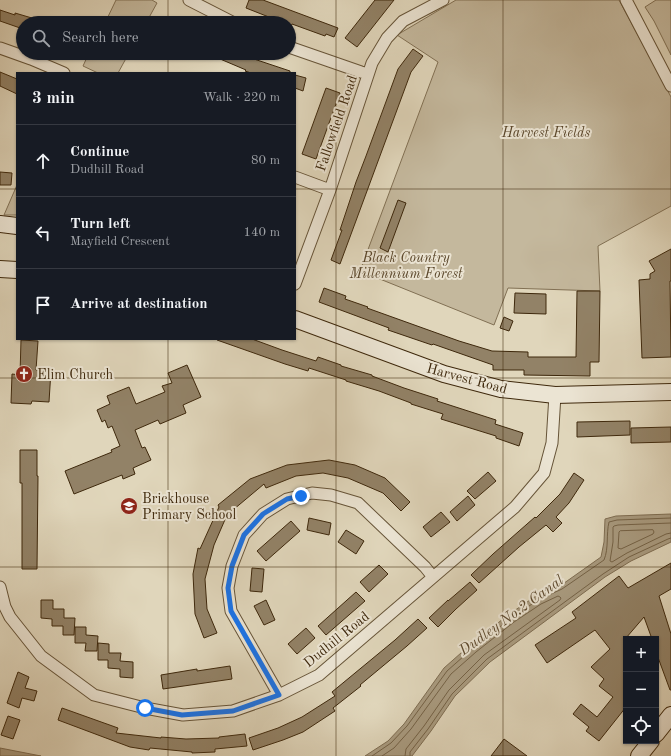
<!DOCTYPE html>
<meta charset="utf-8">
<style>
:root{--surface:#171b24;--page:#20242c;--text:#f1f3f6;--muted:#9ea1a6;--line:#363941}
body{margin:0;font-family:"Old Standard TT",serif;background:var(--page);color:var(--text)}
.controls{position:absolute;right:12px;bottom:12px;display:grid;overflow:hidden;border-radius:0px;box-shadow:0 1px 3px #0004}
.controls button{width:36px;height:36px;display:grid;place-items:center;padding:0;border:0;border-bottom:1px solid var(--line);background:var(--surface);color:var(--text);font:20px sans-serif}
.stop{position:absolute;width:12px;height:12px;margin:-9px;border:3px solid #1a73e8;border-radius:50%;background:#fff}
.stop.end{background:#1a73e8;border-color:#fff;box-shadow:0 1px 4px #0008}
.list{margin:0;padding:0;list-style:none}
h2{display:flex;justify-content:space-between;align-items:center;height:52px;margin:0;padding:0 16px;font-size:17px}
h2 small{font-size:13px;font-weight:400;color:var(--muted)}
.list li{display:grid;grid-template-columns:26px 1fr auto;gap:12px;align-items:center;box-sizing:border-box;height:72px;padding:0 16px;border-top:1px solid var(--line)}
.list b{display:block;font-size:15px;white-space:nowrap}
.list p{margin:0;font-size:13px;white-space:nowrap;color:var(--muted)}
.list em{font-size:13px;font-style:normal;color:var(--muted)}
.icon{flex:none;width:22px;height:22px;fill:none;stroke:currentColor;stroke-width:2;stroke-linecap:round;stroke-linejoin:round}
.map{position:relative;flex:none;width:671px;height:756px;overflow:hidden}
.search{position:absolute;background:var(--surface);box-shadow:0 1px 3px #0004;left:16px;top:16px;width:280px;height:44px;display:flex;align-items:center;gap:10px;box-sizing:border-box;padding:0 14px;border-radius:22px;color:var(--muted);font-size:15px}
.panel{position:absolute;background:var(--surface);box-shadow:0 1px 3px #0004;left:16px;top:72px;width:280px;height:268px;border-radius:0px}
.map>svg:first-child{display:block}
</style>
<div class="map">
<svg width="671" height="756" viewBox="0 0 671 756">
<rect width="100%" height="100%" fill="#e0d6bb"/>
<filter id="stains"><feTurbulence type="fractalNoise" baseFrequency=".005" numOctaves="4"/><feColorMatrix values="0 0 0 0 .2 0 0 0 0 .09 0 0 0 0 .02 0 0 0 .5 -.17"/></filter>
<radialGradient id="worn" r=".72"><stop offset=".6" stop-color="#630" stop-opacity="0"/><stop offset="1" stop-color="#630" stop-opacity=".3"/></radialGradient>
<path fill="#c4b89d" stroke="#817054" d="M116,0H152L157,3L146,23H105Z
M456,0H619L671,97V206L598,246L600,291L508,288L494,325L360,271L438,62L397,35Z
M656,0H671V55L654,21L645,7Z
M89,53H129L118,73H98L83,66Z
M17,185V215H4Z"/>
<path fill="#a99b80" stroke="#7e6d52" d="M671,514V542L631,561L605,577L490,662L455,696L431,731L412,756H365L388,741L404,724L444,668L470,645L508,615L536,596L560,586L601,557L604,542L605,519L616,516Z
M0,748L41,756H0Z"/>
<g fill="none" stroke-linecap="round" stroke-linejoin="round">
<path stroke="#746246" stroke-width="1" d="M671,523L618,525L614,526L613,527V542L610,561L612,562L627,553L666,534L671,533
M653,530L654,532L653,534L621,549L618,548L619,532L620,531Z
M372,756L391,743L407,726L447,671L473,648L511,618L538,600L562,589L604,560C609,548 606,534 609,522L617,520L671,518
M382,756L394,748L411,729L451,674L476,652L514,622L541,604L558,596L560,597L561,598L560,600L484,655L449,690L424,726L406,749L405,756
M410,756V752L428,729L452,694L487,659L603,574L629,557L668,539L671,538"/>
</g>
<path fill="#928267" stroke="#3e280c" d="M249,0H263L338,28L334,37L326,34L325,36L292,24L291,26L289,25V23H284L246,8Z
M375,0H394L357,47L345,38Z
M0,10L15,15V13L42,21L41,23H23V29L0,21Z
M413,49L423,56L411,72L340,264L331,260L342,230H340L356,182L366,156L398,69Z
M206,53H243L242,55L290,71V73H251L245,71L246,70Z
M0,72L17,79V94L0,86Z
M295,75L306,78L303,91L295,88Z
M326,88L340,93L316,159L302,154Z
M0,172L12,173L11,185H0Z
M398,200L406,203L388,252L380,248Z
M671,249V281H670L671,357L642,358L639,280L650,279V274L655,271L649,261Z
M324,288L346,296L345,299L368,307L367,308L459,341L492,351L528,352V357H576L577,291H600L599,362H590V376L524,375V370H493V365L433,344L432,345L388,330L389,328L319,302Z
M515,293L546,294V314L514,313Z
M504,317L513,321L509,331L500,328Z
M218,339H252L282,350L316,361L318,357L341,365V366L372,375V376L404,388L438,399L437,401L496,420L495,424L523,433L519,446L496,438V436L441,419L443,414L411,404V403L379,391L346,381V380L309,368L308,371L285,364L217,340Z
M21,340L38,341L36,370H51L49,402L32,401L31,404L11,403L12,374L20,375Z
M187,365L201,397L183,405L186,413L160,424L158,420L135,430L142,448L145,447L151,460L133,468L135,474L123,479L122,475L74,494L65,471L112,452L111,450L120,446L112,426L108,428L105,420L102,422L97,410L110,404L107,396L129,387L136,404L165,392L162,386L172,383L168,373Z
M630,421V435L577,437V422Z
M671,427V442L631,443V428Z
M20,450H37V476H38L37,569H22V483H20Z
M329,460L355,465L385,478L410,502L401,511L383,493L348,478L323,473L296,476L266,488L264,484L227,515L214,545L205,579L207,609L217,633L204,638L195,614L193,574L198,548L200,549L219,507L218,505L250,479L287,465Z
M488,472L496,481L475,499L467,491Z
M574,473L584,480L569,503L556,517L562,523L553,532L546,525L519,547L479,583L471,575L493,554L535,517L536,518L560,494Z
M468,496L475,505L457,521L450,512Z
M441,512L450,522L431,537L423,527Z
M309,518L331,523L329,535L307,530Z
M291,521L300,531L266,561L257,551Z
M346,530L364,541L356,554L338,542Z
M671,563V589L659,596L671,634V690H670L656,652V639H652L644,617L626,638V707L599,741L586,731L589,727L573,714L581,704L597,717L613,697L599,686L604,679L591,667L610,649L595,630L547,663L535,645L576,618L572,612L619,576L628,588Z
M379,565L388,574L369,592L360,582Z
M252,568L264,569L262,592L250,591Z
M470,582L477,590L456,609L438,627L429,618L448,600V601Z
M356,592L365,601L326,635L318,626Z
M41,600H53V609H64V618H75L74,635H63V626H52V619L41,618Z
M266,600L275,620L264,625L254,606Z
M418,619L427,628L407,646L360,685L361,686L333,708L335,711L303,732L283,740L253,750L249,738L278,728L302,717L335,696L332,692L395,640Z
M75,627H86V635L98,636L97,651H85L86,643H75Z
M306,628L315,638L297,654L288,644Z
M98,643L109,644V653H121L120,661L133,662V678L120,677V669L108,668V660H98Z
M230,666L232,679L163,689L161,675L197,669V671Z
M18,672L29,677L25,688L37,691L34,701L22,698L19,708L7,703Z
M62,708L118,728L116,733L161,738V737L186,739L219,738V737L245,734L247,746L215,749V752L192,753V752L150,748L149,750L130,747L58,720Z
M8,716L20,720L13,739L1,735Z
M504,739L527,756H491Z"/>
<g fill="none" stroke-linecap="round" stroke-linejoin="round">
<g stroke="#665438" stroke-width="13">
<path id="street" d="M189,0L234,23
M626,0L671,86
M289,47L361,72L368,74
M0,48L31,59L64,73
M295,177L330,190
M295,284L330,190L372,63L387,38L403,21L443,0
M0,587L5,607L10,617L41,656L94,695L145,708L183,715L233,711L279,695L319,675L515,507L544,473L552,443L555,395
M279,695L231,611L228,588L232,566L244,535L263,514L287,499L312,493L331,495L358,503L425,567L433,577"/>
</g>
<g stroke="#3e280c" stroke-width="18">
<path id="secondary" d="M0,224L17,226
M0,269L17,270
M295,319L444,374L501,389L555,395L671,392
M656,734L671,715
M639,756L651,741"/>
</g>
<use href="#street" stroke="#ebe4d3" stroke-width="11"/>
<use href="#secondary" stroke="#ebe4d3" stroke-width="16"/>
</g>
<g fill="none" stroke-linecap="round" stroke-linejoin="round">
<path stroke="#1a73e8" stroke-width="5" d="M145,708L182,715L233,711L279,695L231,611L228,588L232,566L244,535L263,514L287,499L301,496"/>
</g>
<path fill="none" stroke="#3e280c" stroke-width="1" stroke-opacity="0.55" d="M168,0V23M336,0V756M503,0V756M168,53V73M0,189H17M295,189H671M168,339V756M0,378H671M0,567H671"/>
<defs>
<g id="church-disc" transform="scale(0.9)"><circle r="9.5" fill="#8f2418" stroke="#ebe4d3"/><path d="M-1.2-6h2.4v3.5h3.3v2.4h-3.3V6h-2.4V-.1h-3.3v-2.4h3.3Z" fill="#fff"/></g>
<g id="school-disc" transform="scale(0.9)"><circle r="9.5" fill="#8f2418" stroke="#ebe4d3"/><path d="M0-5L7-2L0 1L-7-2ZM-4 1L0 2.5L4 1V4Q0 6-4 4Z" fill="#fff"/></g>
</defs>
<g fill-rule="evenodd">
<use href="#church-disc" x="24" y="374"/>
<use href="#school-disc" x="129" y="506"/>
</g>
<g text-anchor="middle" stroke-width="4" stroke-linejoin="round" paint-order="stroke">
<g font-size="14" fill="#3e280c" stroke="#ebe4d3">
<text transform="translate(336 123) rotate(-71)" y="5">Fallowfield Road</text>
<text transform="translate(467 378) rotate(15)" y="5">Harvest Road</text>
<text transform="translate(336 639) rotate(-39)" y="5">Dudhill Road</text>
</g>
<g font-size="14" font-style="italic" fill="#594529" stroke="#ebe4d3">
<text x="546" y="137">Harvest Fields</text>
<text x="406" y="262">Black Country<tspan x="406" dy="16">Millennium Forest</tspan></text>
</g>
<g font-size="14" fill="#3e280c" stroke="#ebe4d3" text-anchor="start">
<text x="37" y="379">Elim Church</text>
<text x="142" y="503">Brickhouse<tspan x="142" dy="16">Primary School</tspan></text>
</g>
<g font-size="15" font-style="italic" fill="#5e4a2f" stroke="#ebe4d3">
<text transform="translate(511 615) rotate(-36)" y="5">Dudley No.2 Canal</text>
</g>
</g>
<rect width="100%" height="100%" filter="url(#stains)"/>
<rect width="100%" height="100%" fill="url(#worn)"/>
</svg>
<div class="controls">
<button>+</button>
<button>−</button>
<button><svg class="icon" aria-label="locate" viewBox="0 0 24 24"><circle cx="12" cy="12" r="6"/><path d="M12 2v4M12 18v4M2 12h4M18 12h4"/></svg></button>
</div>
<div class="stop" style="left:145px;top:708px"></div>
<div class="stop end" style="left:301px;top:496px"></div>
<div class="search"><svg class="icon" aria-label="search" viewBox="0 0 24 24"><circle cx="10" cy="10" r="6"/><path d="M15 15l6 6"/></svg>Search here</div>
<section class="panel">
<h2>3 min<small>Walk · 220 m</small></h2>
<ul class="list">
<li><svg class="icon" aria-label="ahead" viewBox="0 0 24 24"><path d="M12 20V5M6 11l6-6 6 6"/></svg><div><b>Continue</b><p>Dudhill Road</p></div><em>80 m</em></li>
<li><svg class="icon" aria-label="left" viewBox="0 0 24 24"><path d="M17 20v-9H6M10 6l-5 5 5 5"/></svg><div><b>Turn left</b><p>Mayfield Crescent</p></div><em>140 m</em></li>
<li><svg class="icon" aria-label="arrive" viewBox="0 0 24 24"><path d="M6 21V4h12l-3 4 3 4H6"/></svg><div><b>Arrive at destination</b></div></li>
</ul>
</section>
</div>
